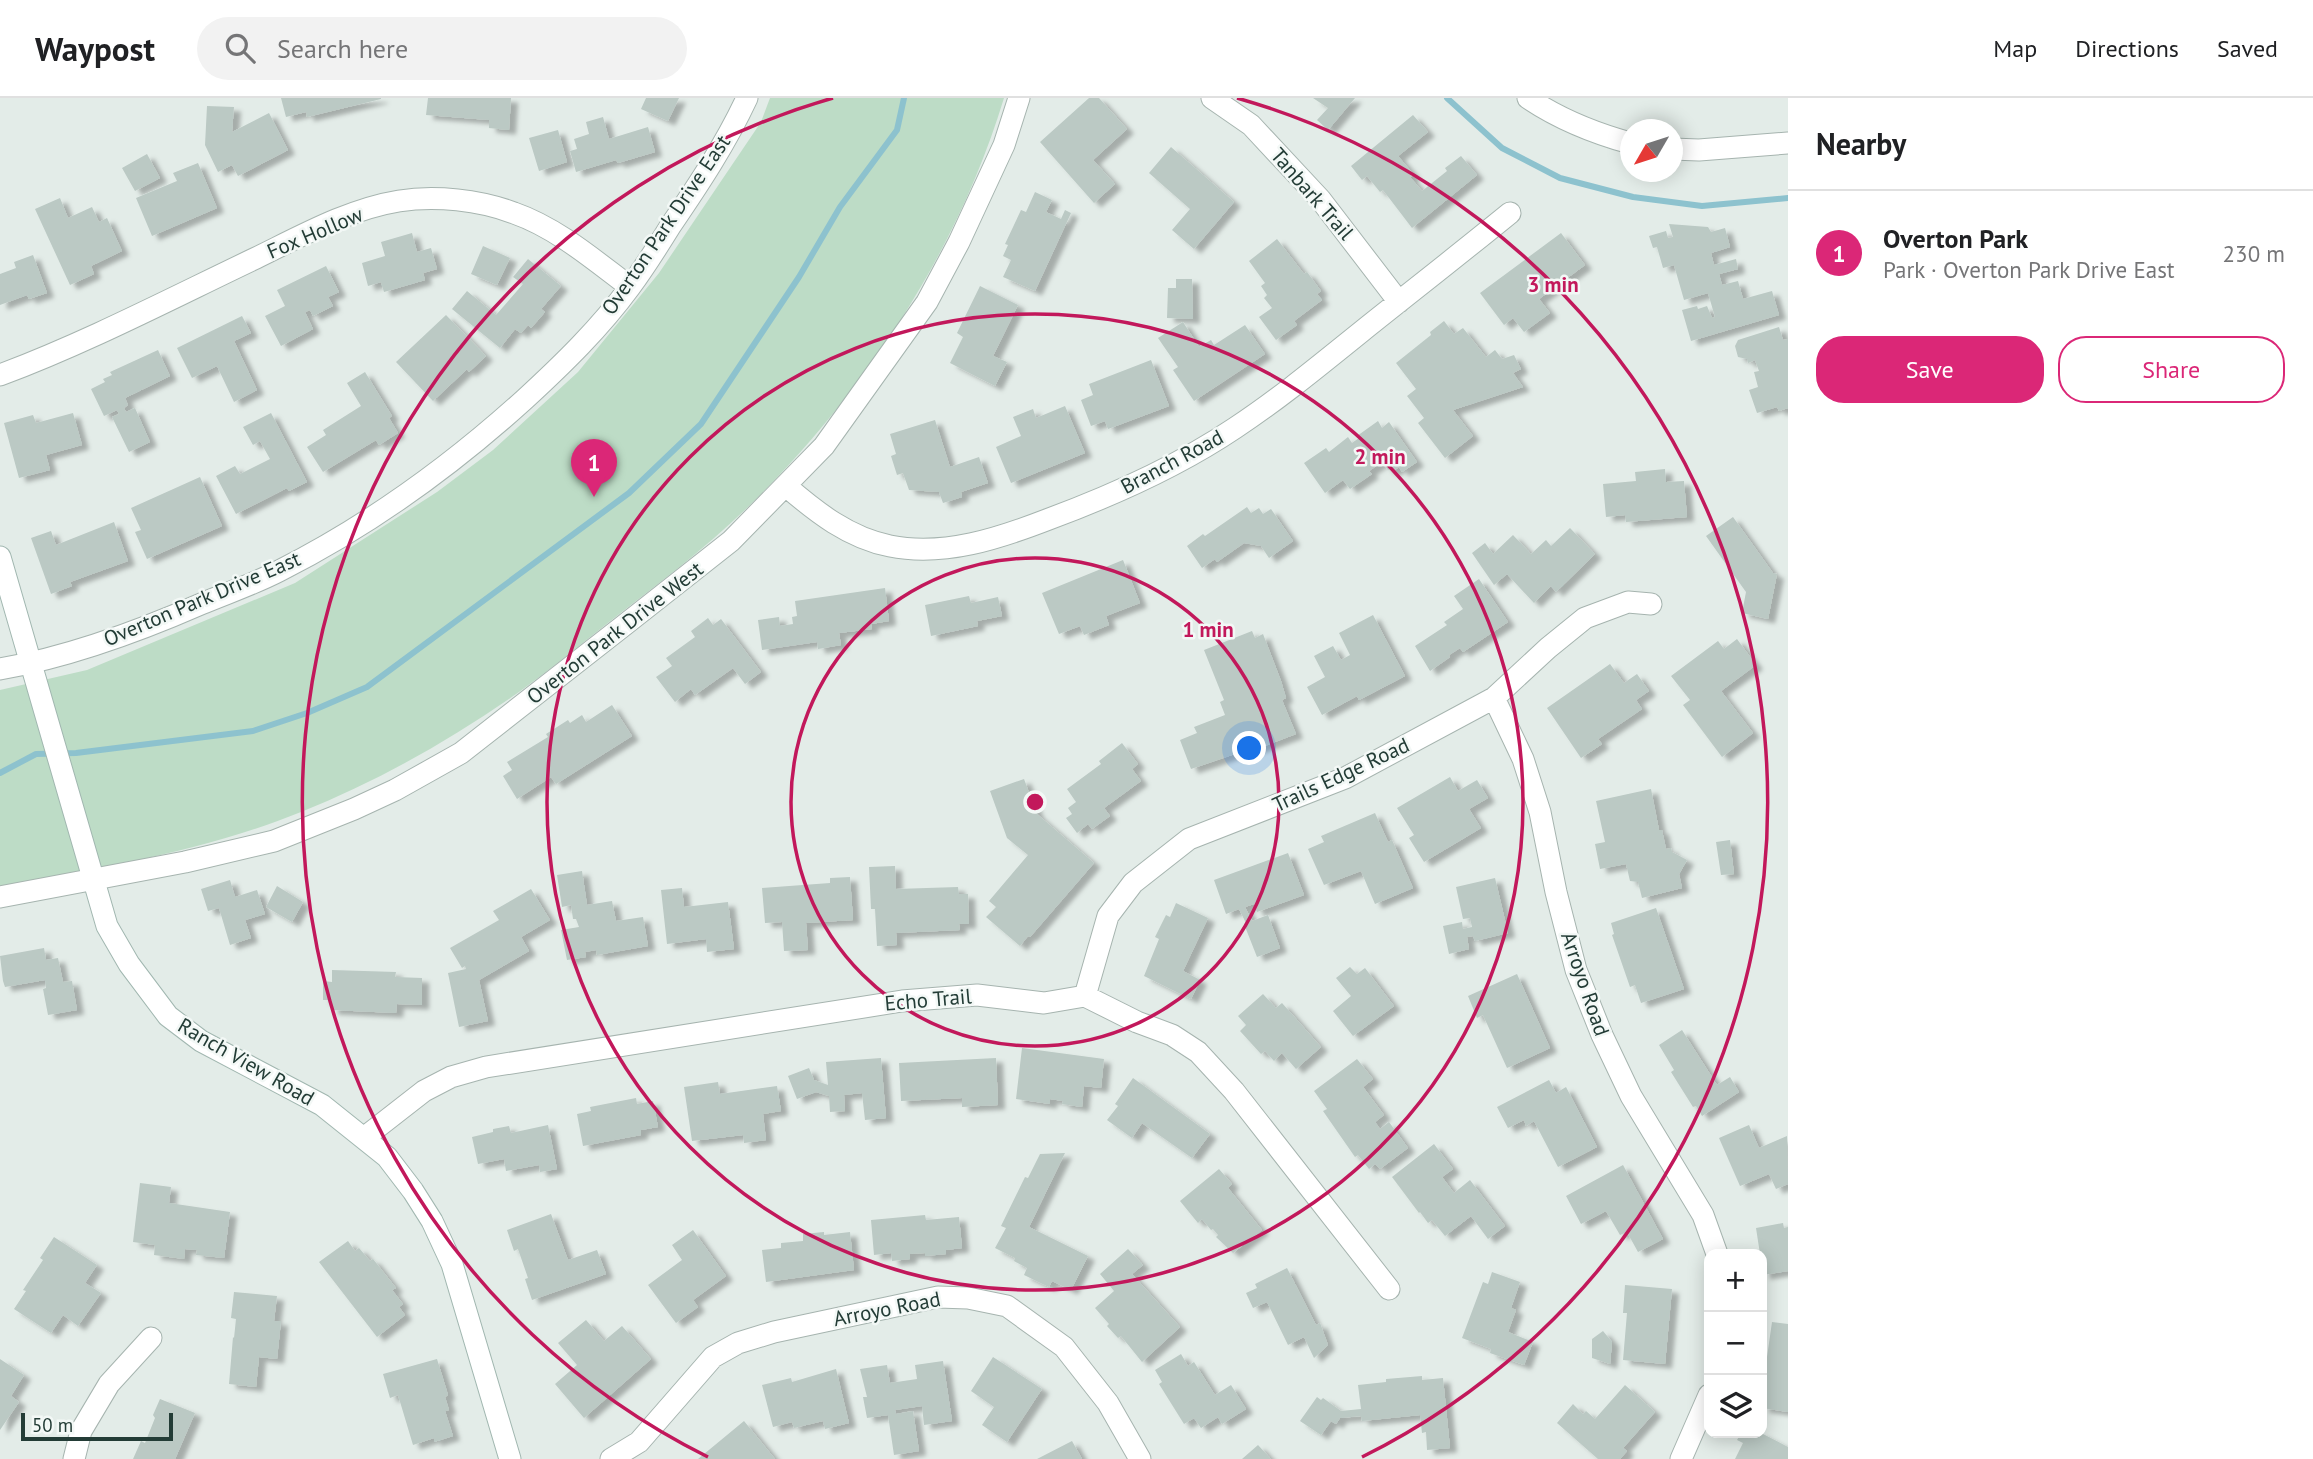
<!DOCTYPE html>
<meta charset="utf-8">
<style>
:root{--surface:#fff;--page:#f2f2f2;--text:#202124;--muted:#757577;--line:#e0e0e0;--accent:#db2777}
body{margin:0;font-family:"PT Sans",sans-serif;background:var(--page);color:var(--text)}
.controls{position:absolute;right:21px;bottom:21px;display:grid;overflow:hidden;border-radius:14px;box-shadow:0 4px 18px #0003}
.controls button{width:63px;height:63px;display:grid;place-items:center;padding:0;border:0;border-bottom:2px solid var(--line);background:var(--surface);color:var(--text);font:35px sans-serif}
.compass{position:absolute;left:1620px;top:21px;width:63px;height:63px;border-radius:50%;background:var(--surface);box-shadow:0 4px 18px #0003;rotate:231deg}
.scale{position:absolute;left:21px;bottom:18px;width:152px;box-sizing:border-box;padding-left:7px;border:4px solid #233c36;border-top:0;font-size:19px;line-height:24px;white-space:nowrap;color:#233c36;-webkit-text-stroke:5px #f3f8f6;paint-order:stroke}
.you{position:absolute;left:1250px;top:651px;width:24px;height:24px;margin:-18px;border:5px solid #fff;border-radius:50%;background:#1a73e8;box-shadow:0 0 0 10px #1a73e833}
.badge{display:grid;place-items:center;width:46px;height:46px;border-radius:50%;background:var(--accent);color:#fff;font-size:23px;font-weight:700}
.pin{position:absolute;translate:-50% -58px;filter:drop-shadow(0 2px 4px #0008)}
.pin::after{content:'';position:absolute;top:37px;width:24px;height:21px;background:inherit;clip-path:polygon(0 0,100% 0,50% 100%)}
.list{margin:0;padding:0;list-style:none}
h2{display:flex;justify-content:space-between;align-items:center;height:91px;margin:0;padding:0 28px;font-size:30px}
h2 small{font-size:23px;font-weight:400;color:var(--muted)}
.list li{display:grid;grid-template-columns:46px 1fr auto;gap:21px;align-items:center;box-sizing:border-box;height:126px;padding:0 28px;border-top:2px solid var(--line)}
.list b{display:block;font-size:26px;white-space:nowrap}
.list p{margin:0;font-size:23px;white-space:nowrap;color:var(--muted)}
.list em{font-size:23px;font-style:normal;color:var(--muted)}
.actions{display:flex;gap:14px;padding:21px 28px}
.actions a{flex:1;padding:16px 0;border:2px solid var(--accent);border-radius:28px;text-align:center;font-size:24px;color:var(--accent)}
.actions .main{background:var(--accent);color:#fff}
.icon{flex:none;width:38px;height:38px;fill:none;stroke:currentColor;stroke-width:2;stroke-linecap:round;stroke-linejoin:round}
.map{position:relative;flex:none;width:1788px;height:1361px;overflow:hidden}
header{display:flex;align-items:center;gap:42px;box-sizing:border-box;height:98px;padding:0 35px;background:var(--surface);border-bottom:2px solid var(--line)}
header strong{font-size:33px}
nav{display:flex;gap:38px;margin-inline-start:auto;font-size:24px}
.search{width:490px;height:63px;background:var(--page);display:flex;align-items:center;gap:18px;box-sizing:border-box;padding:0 24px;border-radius:38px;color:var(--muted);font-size:26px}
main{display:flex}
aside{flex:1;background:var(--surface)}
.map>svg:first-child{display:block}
</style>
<header>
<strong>Waypost</strong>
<div class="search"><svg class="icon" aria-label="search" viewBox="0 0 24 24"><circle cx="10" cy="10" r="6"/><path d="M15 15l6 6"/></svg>Search here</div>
<nav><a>Map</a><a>Directions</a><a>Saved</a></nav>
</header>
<main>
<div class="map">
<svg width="1788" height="1361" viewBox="0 0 1788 1361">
<defs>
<filter id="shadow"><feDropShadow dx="7" dy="4.5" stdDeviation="2" flood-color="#0004"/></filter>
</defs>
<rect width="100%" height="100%" fill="#e3ece8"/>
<path fill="#bddcc6" d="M770,0H1004C958,152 866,292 754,403C708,449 655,488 604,528C576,550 548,573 519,594C451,642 378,683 301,714C205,753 102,770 0,788V592L87,572L295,485L437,394L493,352L578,274L659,175L761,24Z"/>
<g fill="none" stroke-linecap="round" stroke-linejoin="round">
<path stroke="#8dc2ce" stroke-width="6" d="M1447,0L1502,50L1560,80L1633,99L1702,108L1788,100
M0,675L36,656L76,655L253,633L307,615L367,589L629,395L701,326L799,179L840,109L897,32L904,0"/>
</g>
<path fill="#bbc9c4" filter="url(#shadow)" d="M281,0H381V1L307,19L306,14L286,19Z
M428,0H511L509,32L489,30V22L426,17Z
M646,0H679L668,23L641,11Z
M1089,0H1099L1127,31L1093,62L1115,86L1094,105L1040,44Z
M1313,0H1355L1328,32L1317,22L1328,10Z
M207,8L234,9L232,34L269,15L288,52L238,78L232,67L218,74L205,47Z
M1413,17L1428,34L1398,58L1414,77L1410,79L1422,93L1447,73L1445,70L1461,58L1477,77L1412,130L1383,92L1380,94L1367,78L1362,82L1351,68Z
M603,19L609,41L648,29L655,54L618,65L616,62L576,74L570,53L577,51L574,41L589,36L586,24Z
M558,32L567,64L539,73L529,40Z
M1171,49L1234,104L1194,151L1172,132L1190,111L1149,75Z
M147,56L160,80L135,93L122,70Z
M198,65L217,110L152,138L136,100L177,83L173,75Z
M1035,94L1052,102L1046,114L1061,121L1065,112L1071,115L1035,193L1003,179L1011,162L1003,158L1008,147L1005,146L1021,112L1026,114Z
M60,100L68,120L92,109L99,124L107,120L122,153L91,168L94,176L70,187L35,111Z
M1669,126L1708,129L1711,134L1725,130L1730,149L1711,155L1714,167L1736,161L1738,171L1719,176L1722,187L1738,183L1743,201L1772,193L1779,217L1691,243L1682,212L1697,208L1698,211L1707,208L1712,220L1715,219L1708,195L1684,202L1674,167L1663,170L1657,149L1653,150L1649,138L1666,133L1668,140L1673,139Z
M412,135L417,154L431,150L437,171L423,175L425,182L384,194L381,184L368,188L362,165L385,158L381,144Z
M1561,135L1585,167L1539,201L1550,215L1524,234L1513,220L1504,227L1480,195Z
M1277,141L1304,176L1307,174L1321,193L1317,196L1322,202L1294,223L1297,227L1276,242L1259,219L1272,210L1264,200L1267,197L1261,188L1265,185L1249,163Z
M483,148L510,160L497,187L471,176Z
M33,157L47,195L29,201L27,197L0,207V176L16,170L14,164Z
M528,161L561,188L541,211L545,214L531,230L528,227L521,235L515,231L500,250L452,211L467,193L496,217L523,186L513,179Z
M326,168L339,194L328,199L333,208L313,218L310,212L305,214L313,231L281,248L265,218L285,208L277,192Z
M1176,181H1192L1193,221L1167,220L1168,190H1176Z
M980,188L1018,207L993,258L1007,264L995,288L950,265L963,239L957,235Z
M446,217L486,258L469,274L467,271L433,303L396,264Z
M242,218L251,235L234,243L257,292L234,304L217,268L192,280L177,250Z
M1444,223L1454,236L1463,230L1486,259L1495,252L1502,261L1514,257L1521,271L1513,275L1523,289L1453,312L1473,338L1445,360L1418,325L1424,320L1407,298L1416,291L1396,265L1431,237L1430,234Z
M1183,224L1199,249L1211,242L1214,247L1245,227L1265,256L1194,303L1173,272L1178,269L1158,240Z
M1779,229L1783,242L1788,241V310L1779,313L1777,309L1757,315L1749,292L1758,289L1754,274L1759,273L1755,262L1748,265L1747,261L1738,259L1735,248L1738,242Z
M158,252L170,278L125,300L128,307L124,310L126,314L135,310L150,344L129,354L112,319L119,316L117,312L104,318L91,291L105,284L103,281L112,277L110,274Z
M1151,262L1169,308L1108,331L1105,323L1091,328L1081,302L1093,297L1089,286Z
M365,274L392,318L389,320L398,335L379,347L376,342L323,374L307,349L326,337L323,332L361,308L347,285Z
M1065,308L1085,355L1011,385L996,349L1021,338L1013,319L1033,311L1036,320Z
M73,315L82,347L46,357L50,372L19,380L4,325L33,317L36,325Z
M271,315L307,384L289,393L287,390L236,416L216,378L235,368L240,376L270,361L260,343L253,347L243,329Z
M935,322L950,369L979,359L988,385L961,394L962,399L943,405L939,394L909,392L903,375L897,377L891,358L896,356L890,336Z
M1378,323L1382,330L1389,324L1417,364L1402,374L1399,369L1392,374L1390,371L1388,372L1382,364L1369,373L1372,376L1350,391L1343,382L1325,395L1304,365L1326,350L1329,354L1348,339L1352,345L1359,340L1357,338Z
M1665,371L1666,384L1684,383L1687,419L1626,424L1625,417L1606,419L1603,386L1636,383L1635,374Z
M200,379L222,428L147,461L135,434L141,432L131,410Z
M1247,409L1251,415L1259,410L1263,416L1271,411L1293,443L1269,460L1261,448L1244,445L1217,464L1215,461L1202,470L1187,448L1203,436L1205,438Z
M1733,419L1773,475L1777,476L1768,521L1742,515L1746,494L1706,438Z
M114,424L128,463L70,484L72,488L51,496L31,440L51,433L56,447Z
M1570,430L1595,456L1556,494L1551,488L1534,505L1507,476L1494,487L1472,455L1485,445L1493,456L1513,437L1531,456L1546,442L1551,448Z
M1123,462L1140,505L1106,518L1109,527L1084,537L1080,528L1059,536L1042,495Z
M1479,481L1508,524L1463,554L1460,550L1449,557L1450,559L1430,573L1415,548L1447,527L1444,524L1463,511L1454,498Z
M885,490L889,523L871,526L872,531L839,535L841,547L818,551L817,544L762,552L758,522L779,519L780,528L793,526L792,519L797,518L795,503Z
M969,498L971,505L998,499L1002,518L977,523L978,528L931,538L925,507Z
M1373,517L1405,578L1359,602L1357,598L1322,617L1307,589L1325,579L1314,558L1333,548L1341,562L1350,557L1339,535Z
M708,520L713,527L721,521L761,574L745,586L733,570L695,597L691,591L675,604L656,579L672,568L666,560L695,539L691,533Z
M1252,533L1255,540L1263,536L1281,583L1286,600L1282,602L1296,636L1236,659L1235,656L1191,671L1180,642L1197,635L1194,629L1225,617L1220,604L1224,602L1204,552Z
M1737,541L1756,567L1721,593L1753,635L1722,659L1683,607L1690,602L1671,578L1718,543L1724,551Z
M1610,566L1624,585L1637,576L1649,593L1636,602L1642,611L1598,641L1602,646L1581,660L1547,610Z
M612,607L632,638L556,686L551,679L517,701L503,678L512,672L507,664L548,639L546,636L568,622L570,625L582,617L586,624Z
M1122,645L1138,666L1132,671L1141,683L1104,710L1110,718L1092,731L1088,726L1077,735L1066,720L1072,716L1068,710L1076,704L1067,691L1101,666L1099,663Z
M1450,679L1458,693L1477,682L1488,700L1469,711L1481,730L1424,764L1409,740L1414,737L1397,710Z
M1024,681L1037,716L1094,765L1030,839L1028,838L1020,848L986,819L996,809L989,803L1028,757L1007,740L990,693Z
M1651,691L1659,732H1662L1666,751L1671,750L1672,754L1687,762L1679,776L1682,790L1642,800L1638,784L1630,783L1626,766L1600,771L1595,746L1605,744L1596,703Z
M1375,715L1388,744L1392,742L1413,790L1375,806L1361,773L1324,787L1308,751L1324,744L1321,738Z
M1730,742L1734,776L1721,777L1716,744Z
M1288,755L1304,797L1257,814L1254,806L1245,809L1252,823L1268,817L1280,850L1257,859L1244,826L1246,825L1239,811L1226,816L1214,782Z
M895,768L896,791L958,789L959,796H968L969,826H959L960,832L896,835L897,847L877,848L875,811H871L869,769Z
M582,773L587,807L612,803L616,823L643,819L648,848L597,857L596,852L585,854L586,859L567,862L561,832L579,829L576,821H573L571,807L562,809L557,777Z
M850,779L853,822L806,825L808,852L784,853L782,824L765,825L762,790L830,785V780Z
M1495,780L1508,835L1475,843L1473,838L1467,839L1469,851L1449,856L1443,828L1462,824L1463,831L1472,829L1470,820L1463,821L1456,789Z
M230,782L235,799L257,792L265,816L245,822L251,840L230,847L219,810L208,813L201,791Z
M277,788L303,804L292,824L266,809Z
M682,790L684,809L728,804L734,851L707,854L706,841L667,846L661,792Z
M531,791L550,822L521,839L529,853L479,882L488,923L459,929L448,875L466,871L465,868L462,870L450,850L499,822L493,813Z
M1176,805L1208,820L1183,873L1200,882L1191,901L1144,878L1159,841L1155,839L1166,817L1170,819Z
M1656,810L1684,891L1641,905L1635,887L1630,889L1612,837L1614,836L1611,825Z
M44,850L46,862L58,860L63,884L72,883L77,912L48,917L43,891L46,890L45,882L5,889L3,883L0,858Z
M1350,869L1357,876L1365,870L1394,908L1353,938L1333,913L1351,898L1336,880Z
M332,872L396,874L395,879L422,880V907L397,906L396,915L331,912L332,902H323V883L332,884Z
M1517,876L1550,950L1507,970L1483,917L1477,920L1468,898Z
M1263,896L1276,910L1282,905L1321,949L1296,971L1282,955L1274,963L1265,953L1261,956L1240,933L1246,927L1238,918Z
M1682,932L1717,987L1730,979L1739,994L1702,1018L1696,1008L1693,1009L1671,974L1674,972L1659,947Z
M1022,950L1104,961L1101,990L1084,988L1082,1009L1062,1006L1063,1003L1050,1001V1006L1016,1001Z
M881,960L886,1020L865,1022L862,995L844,997L845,1013L830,1014L829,998L816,994L797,1001L788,978L809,970L814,982L828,987L826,964Z
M996,960L998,1007L962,1009V1000L901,1003L899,965Z
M1357,961L1373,981L1363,989L1384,1017L1375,1024L1380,1031L1389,1024L1408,1050L1380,1071L1375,1066L1369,1071L1358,1057L1355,1059L1323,1013L1327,1011L1314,993Z
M1133,980L1210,1036L1192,1060L1142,1025L1132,1040L1107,1022L1118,1008L1115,1006Z
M1549,982L1556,995L1566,989L1597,1049L1558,1069L1534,1023L1526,1028L1524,1022L1508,1030L1497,1009Z
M718,984L720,996L777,988L781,1013L763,1016L766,1042L744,1045L743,1037L692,1043L684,989Z
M636,1000L637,1006L653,1003L658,1029L641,1032V1037L583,1048L577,1016L591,1013L590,1009Z
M548,1027L557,1071L540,1074L539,1067L506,1073L504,1061L478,1066L472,1039L493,1034V1031L509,1028L511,1035Z
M1749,1027L1759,1050L1787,1038L1788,1086L1776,1091L1769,1076L1740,1088L1719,1040Z
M1434,1046L1453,1071L1442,1079L1454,1095L1470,1082L1505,1128L1488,1141L1471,1118L1445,1138L1432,1122L1428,1125L1420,1114L1419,1115L1392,1079Z
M1065,1055L1029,1129L1088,1158L1071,1192L1052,1183L1049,1189L1024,1177L1027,1170L1014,1163L1015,1160L995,1150L1006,1130L1001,1128L1025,1079L1028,1080L1040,1056Z
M1623,1067L1663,1141L1638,1154L1627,1134L1620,1137L1606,1113L1581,1126L1566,1098Z
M1219,1071L1232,1086L1228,1090L1262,1132L1233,1155L1216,1139L1218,1137L1213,1131L1211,1132L1202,1121L1198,1125L1180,1103Z
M140,1085L171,1089L169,1105L230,1114L224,1160L196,1157L197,1152L185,1151L184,1161L154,1157L155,1147L133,1144Z
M551,1116L568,1162L597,1152L606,1176L532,1202L525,1181L528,1180L518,1151L514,1153L507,1132Z
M925,1117L926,1122L959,1119L962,1150L946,1152V1156L925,1158V1155L910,1156V1161L892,1163L891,1155L874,1157L871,1122Z
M1783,1125L1784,1130L1788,1129V1173L1763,1177L1762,1156H1760L1756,1130Z
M693,1132L726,1178L693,1202L698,1209L676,1225L648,1187L682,1162L672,1147Z
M824,1134V1137L850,1134L854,1172L766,1184L762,1152L781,1150V1145L803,1143V1136Z
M54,1139L97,1167L85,1185L101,1195L78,1228L63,1217L51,1235L14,1211L26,1193L23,1192L43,1162L40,1160Z
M348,1143L355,1153L359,1150L370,1163L373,1161L396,1190L392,1192L403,1206L399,1209L405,1217L377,1239L319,1164Z
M1128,1151L1143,1167L1132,1176L1180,1229L1142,1264L1121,1238L1118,1240L1107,1228L1109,1226L1095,1210L1114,1193L1100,1176Z
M1287,1170L1316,1227L1320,1225L1328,1247L1314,1260L1304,1239L1288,1247L1267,1204L1253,1210L1246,1195L1257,1190L1255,1186Z
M1492,1174L1520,1184L1511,1210L1516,1212L1508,1234L1533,1244L1524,1267L1490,1255L1491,1251L1462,1240L1483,1184L1488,1186Z
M1625,1187L1672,1191L1665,1266L1623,1262L1627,1215H1623Z
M234,1194L277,1198L274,1223H281L277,1261L259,1259L256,1289L229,1286L233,1239L234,1240L236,1221L231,1220Z
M586,1222L604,1243L622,1228L651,1261L584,1320L555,1286L577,1267L558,1245Z
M1772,1224L1788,1226V1314L1762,1310L1766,1281L1764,1280Z
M1603,1233L1612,1244L1610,1266L1592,1260V1241Z
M1181,1256L1188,1268L1194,1264L1215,1297L1231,1287L1246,1311L1222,1326L1218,1319L1201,1330L1194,1320L1184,1326L1159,1286L1162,1284L1155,1272Z
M993,1259L1042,1291L1007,1344L982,1327L994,1309L971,1293Z
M0,1261L24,1277L11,1298L19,1304L0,1332Z
M437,1261L448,1297L445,1299L449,1312L445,1313L453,1338L434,1344V1340L413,1347L398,1297L390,1300L383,1276Z
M943,1263L952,1323L924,1327L922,1308L895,1312L896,1316L913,1313L919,1353L894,1357L888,1317L867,1320L863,1299H867L860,1271L887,1267L890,1285L917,1281L915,1267Z
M836,1271L849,1325L825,1331L823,1323L794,1330L792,1324L773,1329L762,1287L791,1280L792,1284Z
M1422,1278V1282L1443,1280L1450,1350L1427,1352L1426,1334L1422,1335L1420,1317L1362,1323L1361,1318L1340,1320L1336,1326L1331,1323L1321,1337L1300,1323L1317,1299L1321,1302L1323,1300L1341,1313L1361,1311L1358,1287L1386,1284V1281Z
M1625,1287L1655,1314L1623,1350L1627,1353L1620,1361H1598L1557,1325L1573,1306L1583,1316L1586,1313L1595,1321Z
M160,1301L195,1315L175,1361H133L141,1343L145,1345L155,1320L153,1317Z
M744,1323L775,1361H698Z
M1741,1335H1761L1788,1349V1361H1735L1743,1345L1737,1342Z
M1072,1343L1082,1361H1037Z
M1258,1347L1271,1361H1242Z"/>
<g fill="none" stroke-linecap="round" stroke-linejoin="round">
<g stroke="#a6b4af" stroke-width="23">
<path id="street" d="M1212,0L1251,27L1320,101L1399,204
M1528,0C1559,21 1594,35 1630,45
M1672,51L1699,52L1788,45
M0,277C88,244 172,200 256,160C301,138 349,111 399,103C435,97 480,102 514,115C557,130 594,162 630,189
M786,388C816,414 849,440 890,448C944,459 1000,440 1049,421C1111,398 1180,367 1235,330C1279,301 1320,267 1361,234C1411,194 1461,155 1510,115
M0,571C69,559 137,534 201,506C227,495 254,486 279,473C370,427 450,369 525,301C563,266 600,230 630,189C645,169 658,148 671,127C699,86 726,45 747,0
M1494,600L1523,661L1540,714L1556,794L1576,872L1602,937L1631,998L1703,1117L1717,1156
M0,799L185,764L274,743L354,711L395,692L461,655L627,525L731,443L824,348L927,204L959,144L1004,47L1019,0
M1085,898L1108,818L1133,785L1189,741L1345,680L1494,600L1548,550L1585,520L1628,504L1651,506
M365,1039L424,993L451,979L486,969L902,903L977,897L1044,905L1085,898L1137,924L1172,937L1198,954L1234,993L1389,1191
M74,1361L81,1333L109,1286L151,1240
M611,1361L639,1344L713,1259L738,1245L774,1234L938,1199L968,1200L1007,1208L1064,1249L1108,1305L1140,1361
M1681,1361L1709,1297"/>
</g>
<g stroke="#a1b7b0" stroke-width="23">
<path id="secondary" d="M0,459L107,828L129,866L168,918L201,943L322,1007L387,1059L413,1093L432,1123L452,1166L510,1361"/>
</g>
<use href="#street" stroke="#fff" stroke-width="21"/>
<use href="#secondary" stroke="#fff" stroke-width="21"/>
</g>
<g fill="none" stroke="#c2185b" stroke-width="3.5">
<circle cx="1035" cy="704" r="244"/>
<circle cx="1035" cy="704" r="488"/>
<path d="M708 1359A732 732 0 0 1 833 0M1237 0A732 732 0 0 1 1362 1359"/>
</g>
<g text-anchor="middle" stroke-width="5" stroke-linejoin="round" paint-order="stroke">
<g font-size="21" fill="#233c36" stroke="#f3f8f6">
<text transform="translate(1312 96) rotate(49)" y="7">Tanbark Trail</text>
<text transform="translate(666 127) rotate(-56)" y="7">Overton Park Drive East</text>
<text transform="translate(315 135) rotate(-23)" y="7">Fox Hollow</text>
<text transform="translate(1172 364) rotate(-28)" y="7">Branch Road</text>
<text transform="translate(202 501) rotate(-23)" y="7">Overton Park Drive East</text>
<text transform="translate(615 535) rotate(-38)" y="7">Overton Park Drive West</text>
<text transform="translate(1341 677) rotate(-25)" y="7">Trails Edge Road</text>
<text transform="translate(1585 886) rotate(71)" y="7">Arroyo Road</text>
<text transform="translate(928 902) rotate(-5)" y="7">Echo Trail</text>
<text transform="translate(246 964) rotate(30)" y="7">Ranch View Road</text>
<text transform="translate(887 1211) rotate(-11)" y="7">Arroyo Road</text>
</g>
</g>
<circle cx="1035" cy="704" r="10" fill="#c2185b" stroke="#f3f8f6" stroke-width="3.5"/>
<g font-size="21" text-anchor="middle" font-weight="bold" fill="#c2185b" stroke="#f3f8f6" stroke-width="5" stroke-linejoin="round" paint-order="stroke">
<text x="1553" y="194">3 min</text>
<text x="1380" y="366">2 min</text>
<text x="1208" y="539">1 min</text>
</g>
</svg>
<div class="controls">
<button>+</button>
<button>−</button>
<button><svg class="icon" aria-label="layers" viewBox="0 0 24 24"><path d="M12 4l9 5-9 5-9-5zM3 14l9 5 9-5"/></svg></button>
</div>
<svg class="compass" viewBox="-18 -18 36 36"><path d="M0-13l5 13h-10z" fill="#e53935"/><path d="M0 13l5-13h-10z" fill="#757577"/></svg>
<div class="scale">50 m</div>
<div class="you"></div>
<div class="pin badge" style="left:594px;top:399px">1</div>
</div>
<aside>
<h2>Nearby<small></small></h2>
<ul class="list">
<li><span class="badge">1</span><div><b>Overton Park</b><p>Park · Overton Park Drive East</p></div><em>230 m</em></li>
</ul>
<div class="actions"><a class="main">Save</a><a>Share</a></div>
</aside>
</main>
